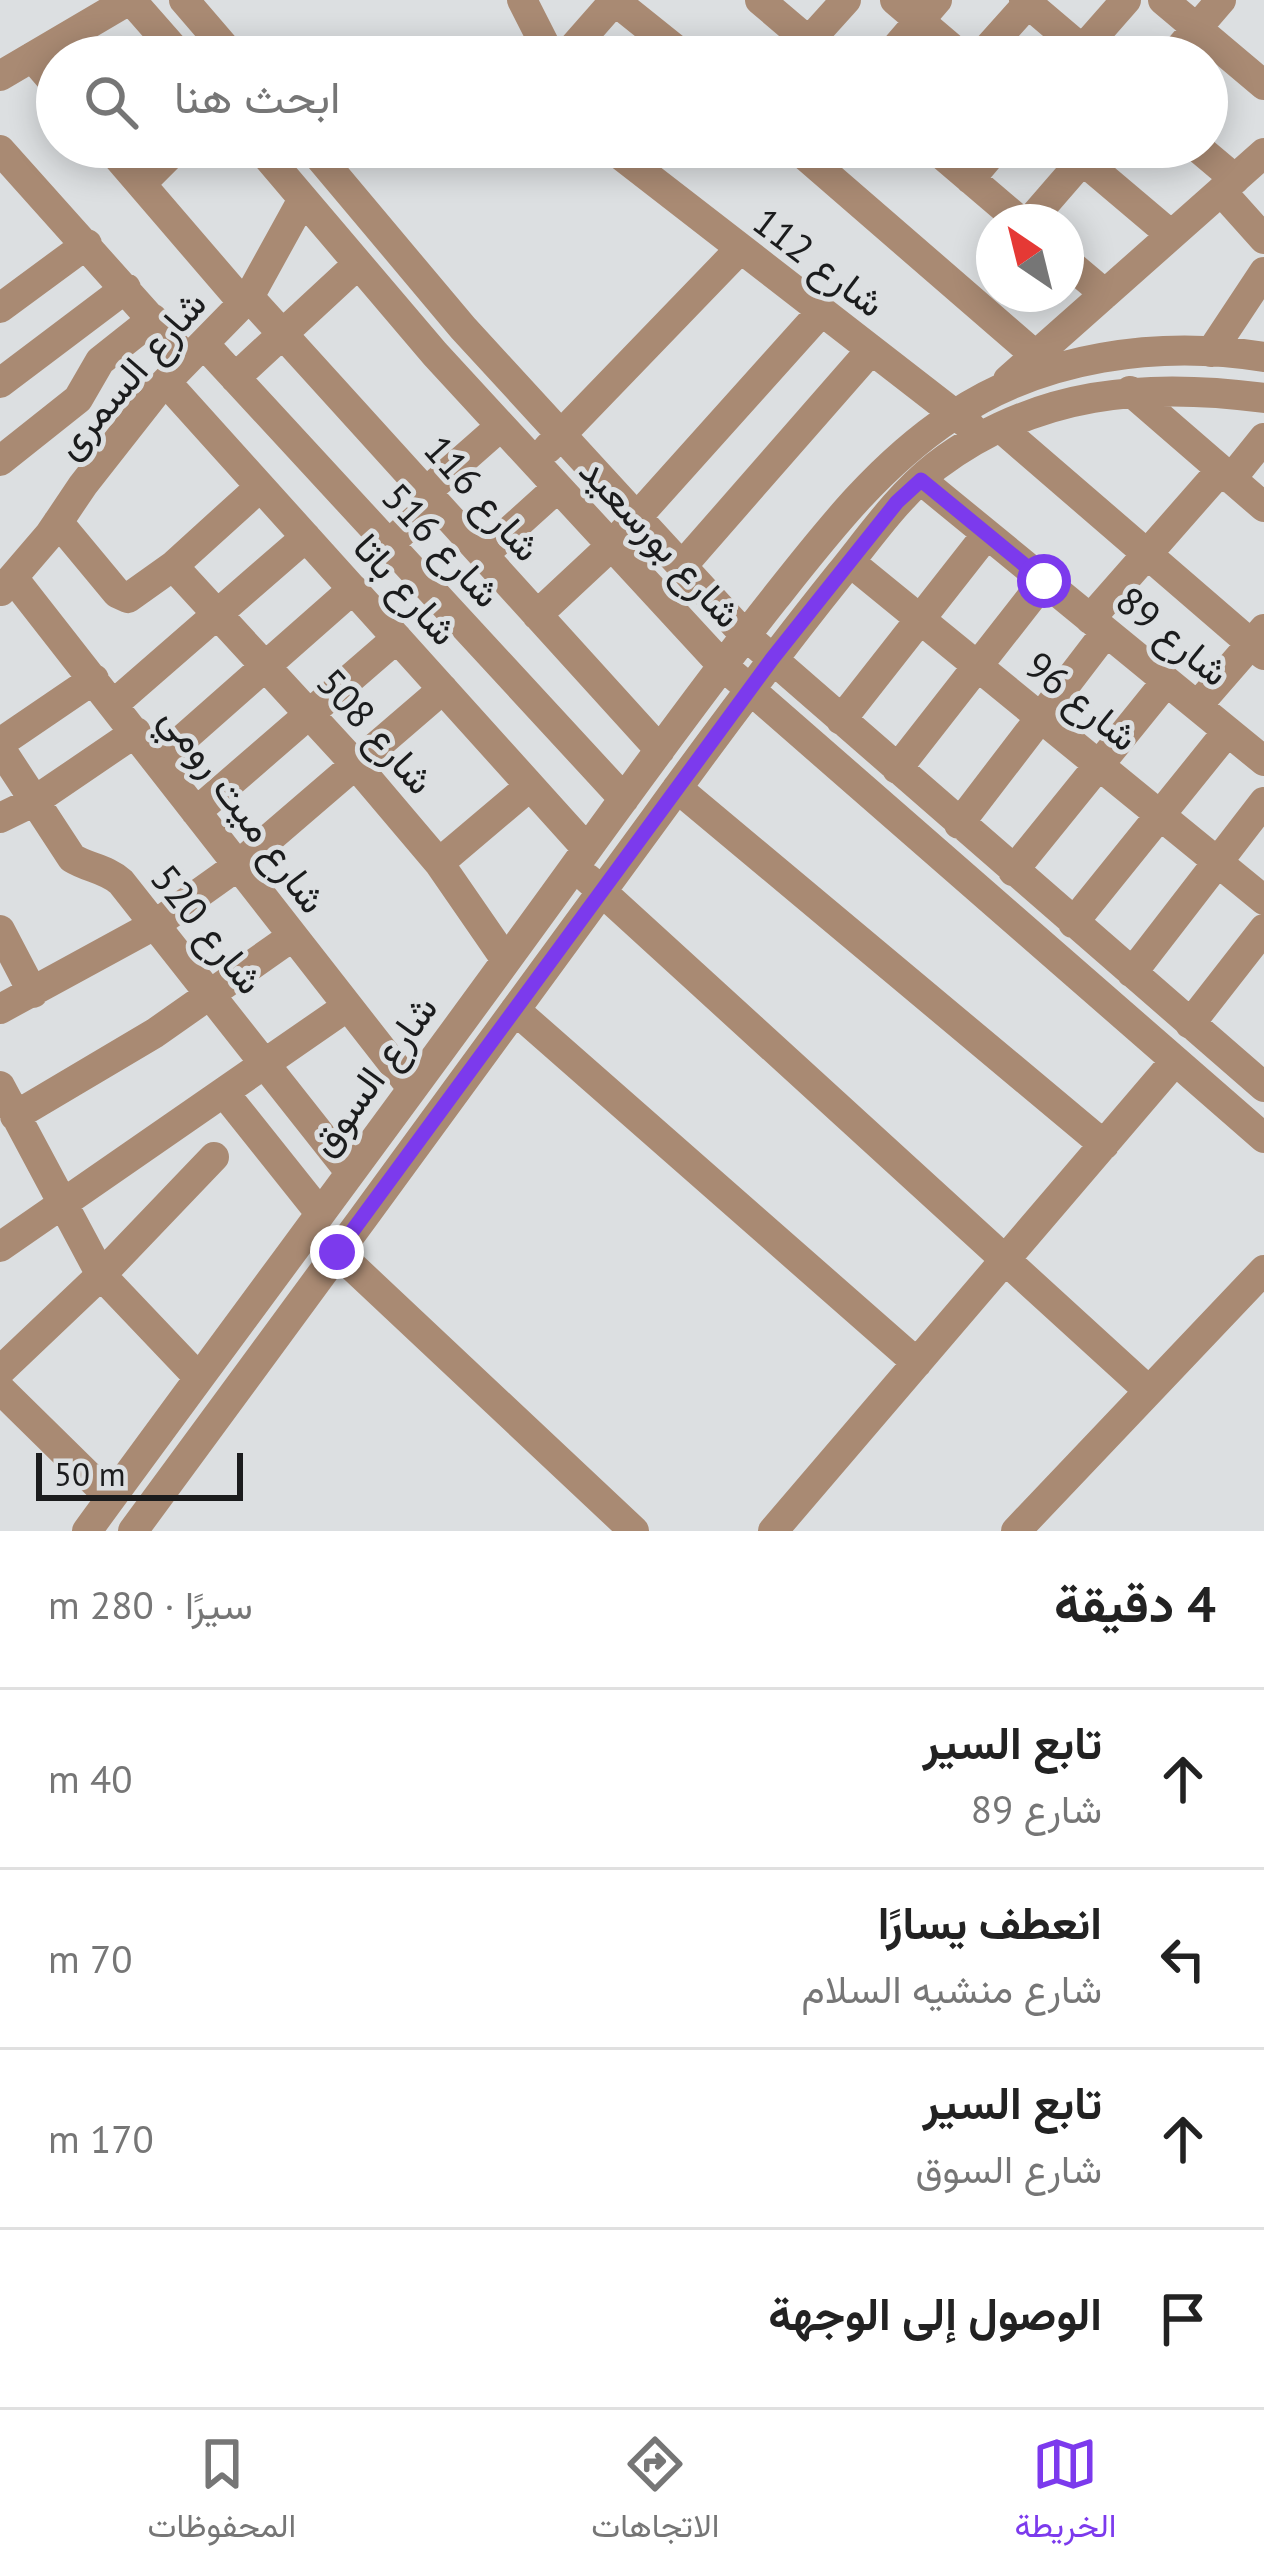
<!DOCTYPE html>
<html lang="ar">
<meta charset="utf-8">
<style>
:root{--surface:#fff;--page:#f6f6f6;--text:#222;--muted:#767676;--line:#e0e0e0;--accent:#7c3aed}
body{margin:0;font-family:"PT Sans",Vazirmatn,sans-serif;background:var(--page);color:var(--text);direction:rtl}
.compass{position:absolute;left:976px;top:204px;width:108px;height:108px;border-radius:50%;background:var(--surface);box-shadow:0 6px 30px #0003;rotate:325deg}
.scale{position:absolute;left:36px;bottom:30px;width:207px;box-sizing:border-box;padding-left:12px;border:6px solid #1b1c1d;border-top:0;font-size:33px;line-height:42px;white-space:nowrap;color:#1b1c1d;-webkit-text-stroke:9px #dcdfe1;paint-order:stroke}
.stop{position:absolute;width:36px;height:36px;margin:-27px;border:9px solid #7c3aed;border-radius:50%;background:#fff}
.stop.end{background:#7c3aed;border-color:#fff;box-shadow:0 3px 12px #0008}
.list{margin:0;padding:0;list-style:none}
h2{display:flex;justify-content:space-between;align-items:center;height:156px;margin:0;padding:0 48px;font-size:51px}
h2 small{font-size:39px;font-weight:400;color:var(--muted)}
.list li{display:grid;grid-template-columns:78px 1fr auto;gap:36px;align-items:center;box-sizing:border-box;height:180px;padding:0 48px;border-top:3px solid var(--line)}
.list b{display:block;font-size:45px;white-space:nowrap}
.list p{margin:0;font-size:39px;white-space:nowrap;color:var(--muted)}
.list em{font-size:39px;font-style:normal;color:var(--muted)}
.icon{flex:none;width:66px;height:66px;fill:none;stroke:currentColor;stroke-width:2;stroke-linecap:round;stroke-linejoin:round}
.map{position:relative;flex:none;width:1264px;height:1531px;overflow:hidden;direction:ltr}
.search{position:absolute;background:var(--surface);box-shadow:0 6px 30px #0003;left:36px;right:36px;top:36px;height:132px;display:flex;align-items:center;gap:30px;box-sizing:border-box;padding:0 42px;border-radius:66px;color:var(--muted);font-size:45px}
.sheet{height:876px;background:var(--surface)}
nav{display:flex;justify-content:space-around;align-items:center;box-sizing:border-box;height:168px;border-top:3px solid var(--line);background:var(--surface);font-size:33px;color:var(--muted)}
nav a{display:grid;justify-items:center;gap:6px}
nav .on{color:var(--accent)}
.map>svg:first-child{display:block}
</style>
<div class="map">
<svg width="1264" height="1531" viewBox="0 0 1264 1531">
<rect width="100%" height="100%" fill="#dcdfe1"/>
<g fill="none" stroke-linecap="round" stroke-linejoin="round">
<path stroke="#a98a73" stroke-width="30" d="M131,0L181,57
M184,0L233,57
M522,0L551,57
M614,0L685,57
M760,0L827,57
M895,0L962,57
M1024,0L1091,57
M1163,0L1264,85
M809,41L846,0
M32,57L57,86
M565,57L615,0
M888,57L937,0
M980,57L1031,0
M1076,57L1126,0
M1172,57L1221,0
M0,76L129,0
M109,147L244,304
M259,147L435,354L722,665L1264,1138
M311,147L463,328L745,635L1264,1087
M610,147L970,426
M795,147L1035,355
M933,147L1021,222
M1067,147L1171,235
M1197,147L1235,179
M0,150L187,359
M970,179L997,147
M141,184L178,147
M1221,191L1264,239
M1029,222L1094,147
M1066,261L1105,294
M249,297L660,750
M0,308L87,244
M204,344L624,799
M1211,352L1264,272
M235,378L358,264
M1008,380L1264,153
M166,382L587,849
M0,383L126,288
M1130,391L1264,507
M1001,428L1264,655
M548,448L740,249
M0,461L78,399L100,361L153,319
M1231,479L1264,438
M921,480L1264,761
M426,492L501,426
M58,522L117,593L128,598L173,566L260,487
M389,544L435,502
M483,555L557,488
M850,562L1264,900
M173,566L356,765L439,863L506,960
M682,566L871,350
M14,579L412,1088
M1,591L50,534L83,485L156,392L249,297L303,199
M537,615L611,546L821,312
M1090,619L1221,470
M114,704L306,537
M1197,706L1264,629
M841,720L987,534
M0,743L94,679
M0,748L72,858C88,868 107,869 121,882L350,1172
M158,761L353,589
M897,769L1044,581
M677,788L1104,1145
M196,812L397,638
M0,818L33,802L136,732
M959,824L1106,632
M439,863L530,786
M1013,871L1166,682
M588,879L1149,1391
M1073,923L1227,732
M0,930L33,993
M1132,973L1264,802
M0,1009L156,924L236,867L443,689
M515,1010L917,1363
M1190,1024L1264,929
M0,1086L101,1275L199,1378
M225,1094L320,1213
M15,1116L155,1033L293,936
M0,1247L348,1006
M337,1252L634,1531
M0,1371L101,1275L214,1157
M0,1389L111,1498
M87,1531C249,1309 414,1089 575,866C640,776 706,685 775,598C828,531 879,465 951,417C1041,356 1159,340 1264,357
M133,1531C307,1294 481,1058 654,820C714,737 775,655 840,574C870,537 898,496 936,466C1035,391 1146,382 1264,398
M773,1531L1175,1061
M1016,1531L1264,1270"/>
</g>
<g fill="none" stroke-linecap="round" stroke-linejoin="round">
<path stroke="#7c3aed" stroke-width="15" d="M337,1252L772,659L897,502L921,480L1044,581"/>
</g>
<g text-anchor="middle" stroke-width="10" stroke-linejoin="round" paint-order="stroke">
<g font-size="39" fill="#1b1c1d" stroke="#dcdfe1">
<text transform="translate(819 262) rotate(37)" y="14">شارع 112</text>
<text transform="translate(130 374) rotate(-49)" y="14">شارع السمرى</text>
<text transform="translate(483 498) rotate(48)" y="14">شارع 116</text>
<text transform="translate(661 542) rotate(47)" y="14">شارع بورسعيد</text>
<text transform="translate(442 545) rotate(47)" y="14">شارع 516</text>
<text transform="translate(406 589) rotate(48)" y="14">شارع باتا</text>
<text transform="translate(1173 636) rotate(39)" y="14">شارع 89</text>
<text transform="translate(1082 701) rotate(39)" y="14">شارع 96</text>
<text transform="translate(376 731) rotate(48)" y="14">شارع 508</text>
<text transform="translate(244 809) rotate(53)" y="14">شارع ميت رومي</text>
<text transform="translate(208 929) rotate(51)" y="14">شارع 520</text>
<text transform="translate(373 1075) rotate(-54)" y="14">شارع السوق</text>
</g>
</g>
</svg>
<svg class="compass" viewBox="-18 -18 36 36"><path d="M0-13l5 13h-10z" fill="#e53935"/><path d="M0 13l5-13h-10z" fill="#767676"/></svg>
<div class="scale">50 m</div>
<div class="stop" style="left:1044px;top:581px"></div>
<div class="stop end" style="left:337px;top:1252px"></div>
<div class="search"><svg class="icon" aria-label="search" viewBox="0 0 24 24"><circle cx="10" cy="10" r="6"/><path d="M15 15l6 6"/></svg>ابحث هنا</div>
</div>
<section class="sheet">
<h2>4 دقيقة<small>سيرًا · 280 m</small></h2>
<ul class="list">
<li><svg class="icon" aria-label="ahead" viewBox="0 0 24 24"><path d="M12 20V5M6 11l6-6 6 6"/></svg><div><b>تابع السير</b><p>شارع 89</p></div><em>40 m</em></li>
<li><svg class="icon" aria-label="left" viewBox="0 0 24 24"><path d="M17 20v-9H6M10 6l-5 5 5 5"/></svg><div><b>انعطف يسارًا</b><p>شارع منشيه السلام</p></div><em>70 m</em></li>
<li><svg class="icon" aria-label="ahead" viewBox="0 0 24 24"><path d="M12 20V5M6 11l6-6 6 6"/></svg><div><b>تابع السير</b><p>شارع السوق</p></div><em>170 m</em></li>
<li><svg class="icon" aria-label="arrive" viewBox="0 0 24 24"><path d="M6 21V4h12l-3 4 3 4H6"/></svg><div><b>الوصول إلى الوجهة</b></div></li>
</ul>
</section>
<nav>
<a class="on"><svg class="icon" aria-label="map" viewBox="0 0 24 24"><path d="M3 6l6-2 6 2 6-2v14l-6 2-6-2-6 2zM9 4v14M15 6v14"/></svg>الخريطة</a>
<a><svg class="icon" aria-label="directions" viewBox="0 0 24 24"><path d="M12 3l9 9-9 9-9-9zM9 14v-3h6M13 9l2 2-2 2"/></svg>الاتجاهات</a>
<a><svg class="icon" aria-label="saved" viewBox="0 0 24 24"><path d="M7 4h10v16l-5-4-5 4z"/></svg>المحفوظات</a>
</nav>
